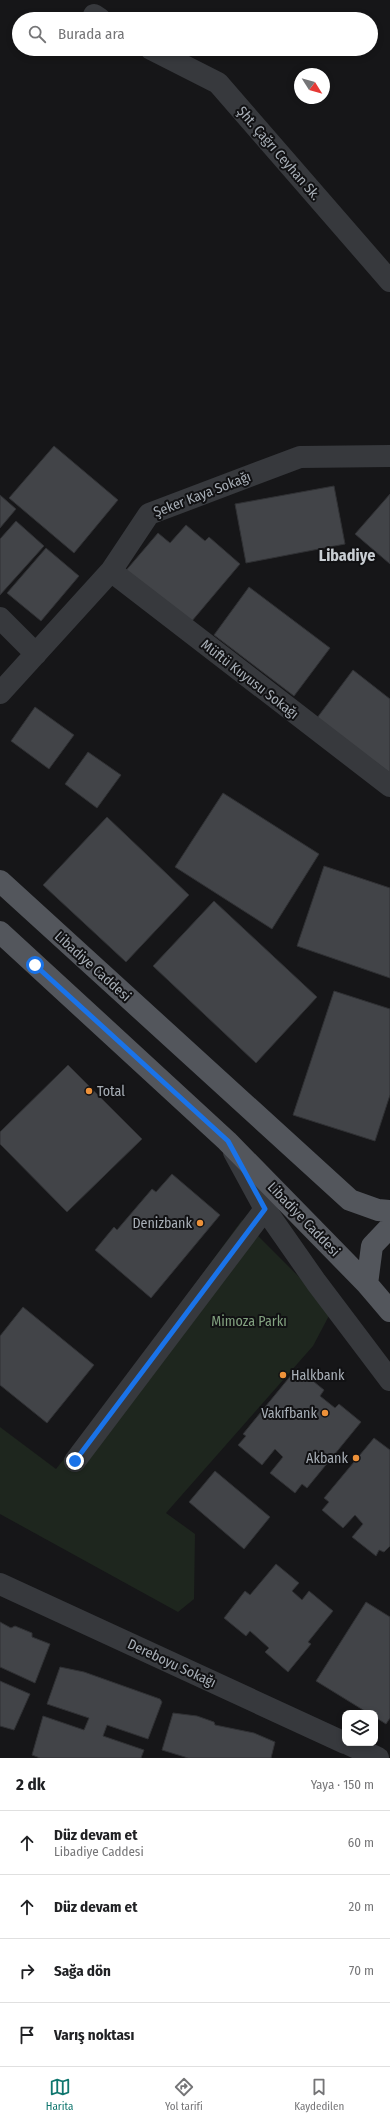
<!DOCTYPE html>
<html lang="tr">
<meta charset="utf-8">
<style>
:root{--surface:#fff;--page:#f6f6f6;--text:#202124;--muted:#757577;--line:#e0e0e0;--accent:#0f766e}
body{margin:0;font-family:"Fira Sans Condensed",sans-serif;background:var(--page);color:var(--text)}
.controls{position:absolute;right:12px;bottom:12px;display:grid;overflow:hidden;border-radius:8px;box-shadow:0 2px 6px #0003}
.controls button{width:36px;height:36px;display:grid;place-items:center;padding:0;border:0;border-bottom:1px solid var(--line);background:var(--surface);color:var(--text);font:20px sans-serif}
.compass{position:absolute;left:294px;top:68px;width:36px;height:36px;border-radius:50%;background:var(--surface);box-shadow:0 2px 6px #0003;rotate:127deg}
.stop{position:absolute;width:12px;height:12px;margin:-9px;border:3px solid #1a73e8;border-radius:50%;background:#fff}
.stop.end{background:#1a73e8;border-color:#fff;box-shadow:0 1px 4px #0008}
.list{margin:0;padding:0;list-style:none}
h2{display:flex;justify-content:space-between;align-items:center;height:52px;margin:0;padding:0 16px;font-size:17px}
h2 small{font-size:13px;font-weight:400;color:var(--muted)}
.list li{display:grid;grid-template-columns:26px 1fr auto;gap:12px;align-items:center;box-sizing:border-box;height:64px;padding:0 16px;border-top:1px solid var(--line)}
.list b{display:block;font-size:15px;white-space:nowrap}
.list p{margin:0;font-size:13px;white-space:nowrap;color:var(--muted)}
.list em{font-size:13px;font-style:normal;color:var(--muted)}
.icon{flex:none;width:22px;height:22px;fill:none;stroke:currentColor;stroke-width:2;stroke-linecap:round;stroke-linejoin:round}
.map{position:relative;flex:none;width:390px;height:1758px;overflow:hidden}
.search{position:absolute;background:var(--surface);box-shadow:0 2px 6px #0003;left:12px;right:12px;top:12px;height:44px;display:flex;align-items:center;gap:10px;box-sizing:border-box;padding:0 14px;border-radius:22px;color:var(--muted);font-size:15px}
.sheet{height:308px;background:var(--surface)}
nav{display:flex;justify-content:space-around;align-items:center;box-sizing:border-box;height:56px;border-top:1px solid var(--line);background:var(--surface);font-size:11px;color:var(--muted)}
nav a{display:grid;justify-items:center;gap:2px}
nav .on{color:var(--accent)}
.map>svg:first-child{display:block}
</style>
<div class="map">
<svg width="390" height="1758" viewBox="0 0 390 1758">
<rect width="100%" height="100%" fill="#161618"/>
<path fill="#1e261e" d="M242,1220L332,1310L313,1346L166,1513L195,1534L194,1599L178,1612L0,1514V1427L56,1469L102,1411Z"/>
<path fill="#424448" stroke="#303134" d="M54,446L118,500L74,553L9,498Z
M334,486L345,544L246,563L235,504Z
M390,494V564L355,534Z
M0,495L16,509L0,528Z
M16,521L44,546L0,595V539Z
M186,525L205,541L209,537L240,564L186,628L123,574L158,533L170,543Z
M46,548L79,576L41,621L7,593Z
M249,587L330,648L294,696L214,635Z
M353,670L390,699V773L317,718Z
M35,707L74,735L49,769L11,741Z
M88,752L121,775L97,808L65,784Z
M223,793L319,854L272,929L175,867Z
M107,817L189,895L126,962L43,885Z
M324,866L390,888V978L297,946Z
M214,901L317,997L256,1063L153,966Z
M334,991L390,1009V1095L375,1141L293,1115Z
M68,1065L142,1139L67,1212L0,1144V1132Z
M172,1174L220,1215L151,1298L95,1250L114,1227L117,1230L152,1189L156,1192Z
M23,1307L94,1365L47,1423L0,1385V1336Z
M297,1368L324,1390L320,1396L335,1408L339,1404L361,1422L307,1488L302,1484L295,1493L270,1473L283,1457L275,1449L262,1465L238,1445L246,1436L243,1434Z
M374,1438L390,1450V1546L384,1552L379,1550L376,1556L352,1537L363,1524L355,1515L343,1528L322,1510L329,1502L324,1498Z
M215,1471L270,1517L244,1549L189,1502Z
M276,1564L299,1583L292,1591L302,1600L309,1591L333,1611L308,1642L311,1644L288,1672L265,1652L269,1648L250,1631L246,1636L224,1618L245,1591L250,1595Z
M366,1602L390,1617V1718L386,1724L375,1717V1713H368L316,1681Z
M0,1622L11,1628L15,1626L32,1633V1637L50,1644L35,1683L0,1667Z
M60,1667L84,1672L160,1699L162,1702L148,1739L107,1725L103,1736L144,1750L141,1758H40L32,1755L43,1716L84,1730L89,1718L47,1704Z
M0,1681L30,1694L14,1730L0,1726Z
M173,1713L197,1716L214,1722L215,1725L254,1733L275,1742L271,1758H188L162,1750Z"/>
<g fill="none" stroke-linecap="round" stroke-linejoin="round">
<path stroke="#37393d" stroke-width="22" d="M94,15L100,19
M151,49L218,83L390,281
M111,571L390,786
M0,618L36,654
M0,693L111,571L149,514L300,457L390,456
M234,1152L265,1209L316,1282L390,1380
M75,1461L265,1209
M0,1584L345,1743
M346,1743L378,1758"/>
<path stroke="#53565c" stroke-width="22" d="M0,881L350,1200L378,1210L390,1211
M0,932L227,1141L367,1284L390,1311
M367,1284L372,1246L390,1227"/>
</g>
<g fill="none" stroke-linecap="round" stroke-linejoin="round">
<path stroke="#1a73e8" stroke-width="5" d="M35,965L228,1141L265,1209L75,1461"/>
</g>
<g fill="#ed9139" stroke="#111113" stroke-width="1.5">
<circle cx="89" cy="1091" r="4"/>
<circle cx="200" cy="1223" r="4"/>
<circle cx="283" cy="1375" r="4"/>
<circle cx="325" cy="1413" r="4"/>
<circle cx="356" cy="1458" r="4"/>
</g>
<g text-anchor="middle" stroke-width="4" stroke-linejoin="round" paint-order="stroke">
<g font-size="14" fill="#a8afb7" stroke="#111113">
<text transform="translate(279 153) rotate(49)" y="5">Şht. Çağrı Ceyhan Sk.</text>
<text transform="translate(202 494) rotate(-21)" y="5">Şeker Kaya Sokağı</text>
<text transform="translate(250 679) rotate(38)" y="5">Müftü Kuyusu Sokağı</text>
<text transform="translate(93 966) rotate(42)" y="5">Libadiye Caddesi</text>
<text transform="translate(304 1219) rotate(46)" y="5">Libadiye Caddesi</text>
<text transform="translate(172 1663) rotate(25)" y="5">Dereboyu Sokağı</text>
</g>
<g font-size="14" fill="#a8afb7" stroke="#111113" text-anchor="end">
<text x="97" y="1096" text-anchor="start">Total</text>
<text x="192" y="1228">Denizbank</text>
<text x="291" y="1380" text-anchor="start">Halkbank</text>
<text x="317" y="1418">Vakıfbank</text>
<text x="348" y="1463">Akbank</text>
</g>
<g font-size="14" fill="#83a280" stroke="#111113">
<text x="249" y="1326">Mimoza Parkı</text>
</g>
<g font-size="16" font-weight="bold" fill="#c9ced3" stroke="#111113">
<text x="347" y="561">Libadiye</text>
</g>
</g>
</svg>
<div class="controls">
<button><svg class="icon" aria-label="layers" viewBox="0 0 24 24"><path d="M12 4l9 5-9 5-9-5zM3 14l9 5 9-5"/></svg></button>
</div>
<svg class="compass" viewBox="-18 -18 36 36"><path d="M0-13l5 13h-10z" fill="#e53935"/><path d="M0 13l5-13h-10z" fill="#757577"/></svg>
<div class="stop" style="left:35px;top:965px"></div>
<div class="stop end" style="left:75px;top:1461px"></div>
<div class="search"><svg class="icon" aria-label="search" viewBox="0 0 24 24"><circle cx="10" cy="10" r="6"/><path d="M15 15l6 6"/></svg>Burada ara</div>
</div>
<section class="sheet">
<h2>2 dk<small>Yaya · 150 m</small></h2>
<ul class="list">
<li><svg class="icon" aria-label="ahead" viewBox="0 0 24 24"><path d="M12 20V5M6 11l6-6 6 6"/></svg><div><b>Düz devam et</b><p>Libadiye Caddesi</p></div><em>60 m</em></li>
<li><svg class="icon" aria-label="ahead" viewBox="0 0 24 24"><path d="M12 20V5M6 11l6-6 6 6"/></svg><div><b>Düz devam et</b></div><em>20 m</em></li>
<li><svg class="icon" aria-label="right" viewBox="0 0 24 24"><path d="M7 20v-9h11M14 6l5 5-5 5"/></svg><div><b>Sağa dön</b></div><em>70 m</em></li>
<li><svg class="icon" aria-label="arrive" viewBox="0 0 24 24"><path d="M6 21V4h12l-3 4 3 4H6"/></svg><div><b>Varış noktası</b></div></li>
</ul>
</section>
<nav>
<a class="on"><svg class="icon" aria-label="map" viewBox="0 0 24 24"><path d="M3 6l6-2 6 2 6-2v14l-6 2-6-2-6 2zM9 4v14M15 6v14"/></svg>Harita</a>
<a><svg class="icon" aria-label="directions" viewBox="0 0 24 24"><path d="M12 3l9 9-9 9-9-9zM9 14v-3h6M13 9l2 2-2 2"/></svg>Yol tarifi</a>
<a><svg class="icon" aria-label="saved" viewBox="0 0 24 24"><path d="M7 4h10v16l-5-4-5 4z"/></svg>Kaydedilen</a>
</nav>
